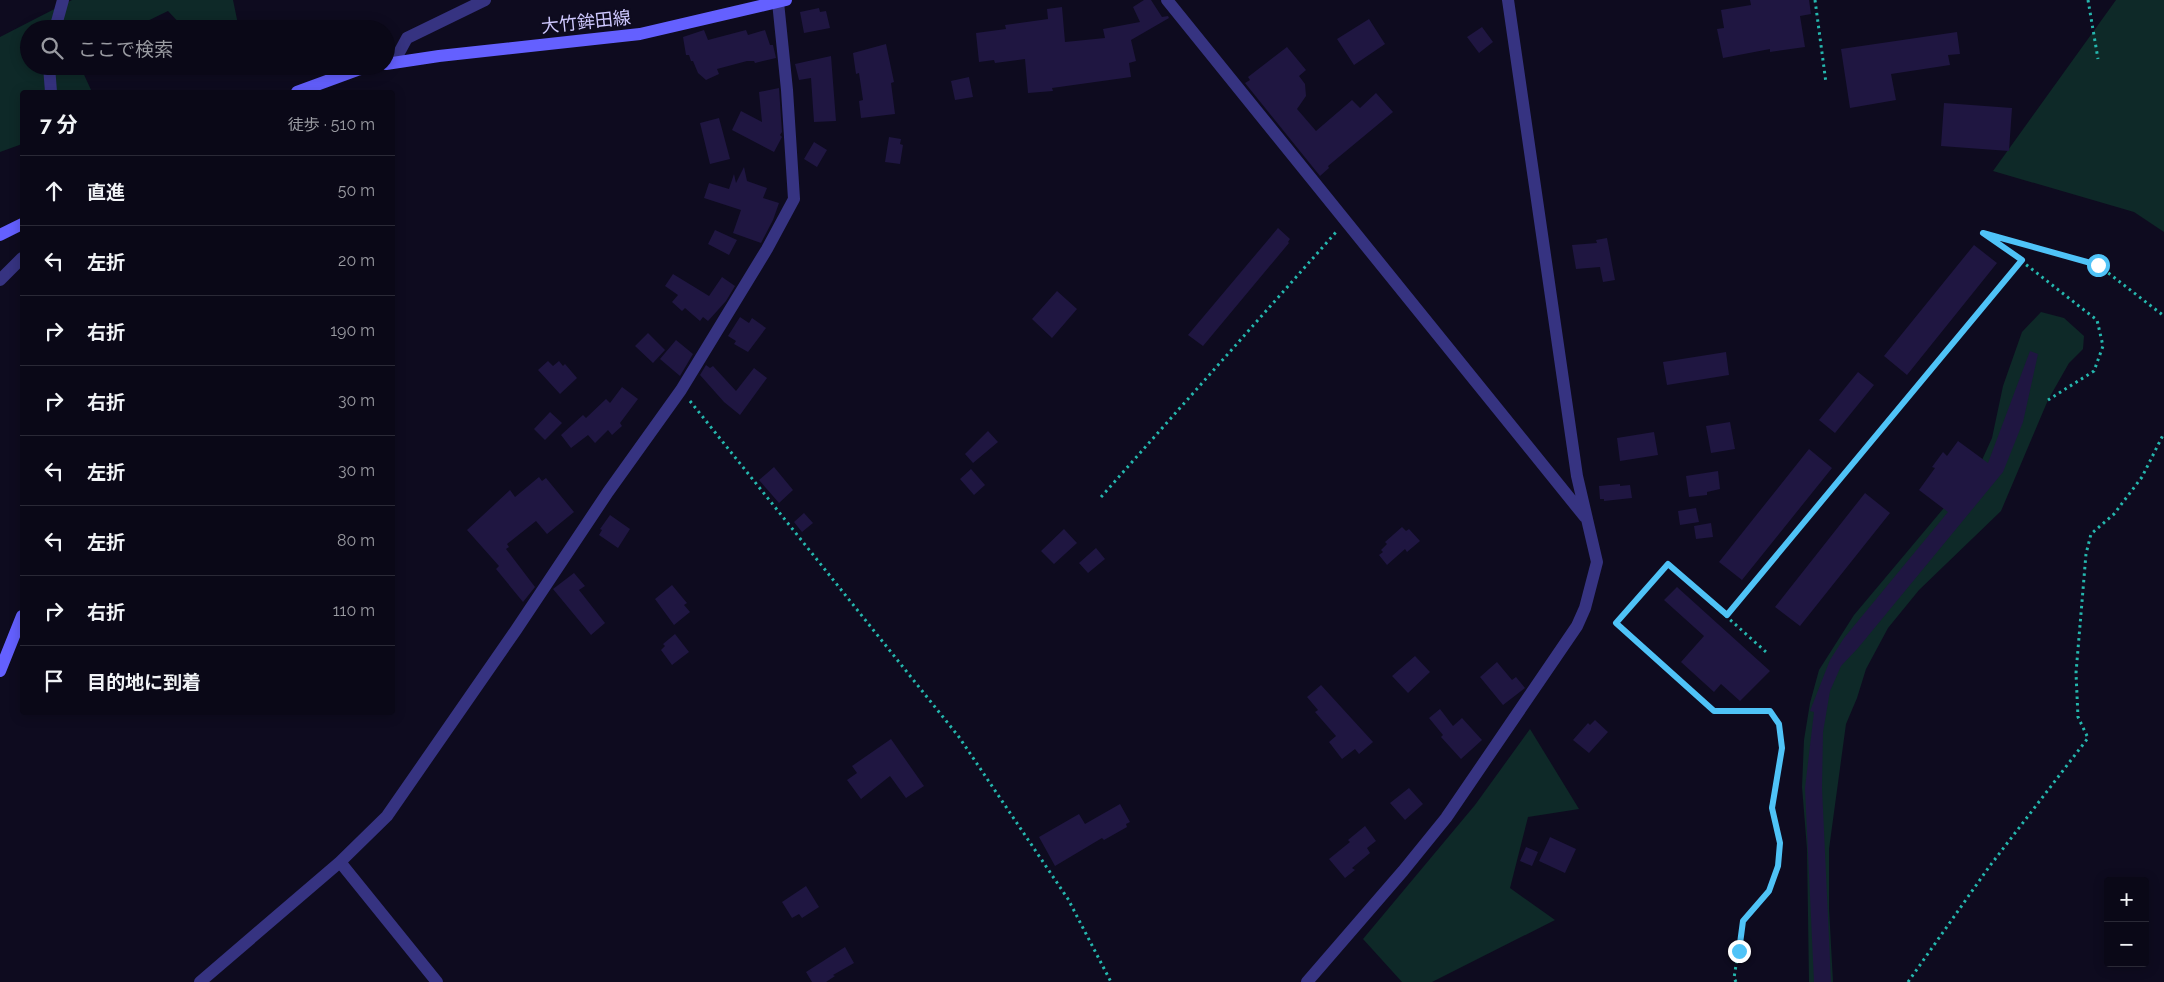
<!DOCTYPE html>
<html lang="ja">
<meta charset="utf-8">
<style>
:root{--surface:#0a0817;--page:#181624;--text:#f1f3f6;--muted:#999aa1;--line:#2a2936}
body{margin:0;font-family:Raleway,"Noto Sans JP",sans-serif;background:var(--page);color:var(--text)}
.controls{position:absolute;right:15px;bottom:15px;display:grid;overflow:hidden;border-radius:5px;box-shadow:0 2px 12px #0003}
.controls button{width:45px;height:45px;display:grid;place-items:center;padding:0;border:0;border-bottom:1px solid var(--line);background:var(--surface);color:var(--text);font:25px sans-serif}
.stop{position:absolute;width:15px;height:15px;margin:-11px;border:4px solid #4fc3f7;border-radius:50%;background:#fff}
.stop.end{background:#4fc3f7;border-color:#fff;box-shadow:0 1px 5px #0008}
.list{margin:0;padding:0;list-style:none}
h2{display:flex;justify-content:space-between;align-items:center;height:65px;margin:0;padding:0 20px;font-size:21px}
h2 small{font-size:16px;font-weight:400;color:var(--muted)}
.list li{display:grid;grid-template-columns:32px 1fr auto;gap:15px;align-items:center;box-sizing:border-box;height:70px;padding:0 20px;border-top:1px solid var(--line)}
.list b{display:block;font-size:19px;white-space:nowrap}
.list em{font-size:16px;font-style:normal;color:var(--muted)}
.icon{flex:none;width:28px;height:28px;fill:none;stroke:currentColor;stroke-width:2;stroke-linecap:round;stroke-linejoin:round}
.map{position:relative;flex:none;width:2164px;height:982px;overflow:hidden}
.search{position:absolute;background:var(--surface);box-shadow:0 2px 12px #0003;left:20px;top:20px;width:375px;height:55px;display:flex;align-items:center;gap:12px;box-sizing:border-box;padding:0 18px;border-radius:28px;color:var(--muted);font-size:19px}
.panel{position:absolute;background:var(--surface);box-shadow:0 2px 12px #0003;left:20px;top:90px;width:375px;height:625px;border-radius:5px}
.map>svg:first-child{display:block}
</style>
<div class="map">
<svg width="2164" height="982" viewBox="0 0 2164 982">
<rect width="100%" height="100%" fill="#0e0b1f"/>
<path fill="#0e2928" d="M72,0H233L239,29H185L168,11L131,29H29V66H80L92,92H22V144L0,152V37Z
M2116,0H2164V232L2134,212L1993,171Z
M2041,312L2064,318L2084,336L2083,349L2069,363L2048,400L2001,511L1919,590L1888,628L1866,669L1857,698L1846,724L1829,849V908L1833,982H1809L1807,849L1802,787L1804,740L1810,703L1819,670L1854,615L1964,484L1982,460L1992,438L2003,386L2022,332Z
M1530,729L1579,809L1528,817L1510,888L1555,920L1432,982H1402L1363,939L1475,805Z"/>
<path fill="#1f1641" d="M1144,0H1151L1162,17L1168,16L1169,18L1131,40L1136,61L1129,63L1131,77L1052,88L1053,91L1028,93L1025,59L995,63L994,60L979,62L976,33L1006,29L1005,25L1048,19L1047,9L1062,7L1065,42L1105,38L1103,29L1140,22L1133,7Z
M1750,0H1809L1811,14L1800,16L1805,47L1770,52V49L1723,58L1717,29L1724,28L1721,10L1751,5Z
M819,8L820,12L826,11L830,28L804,33L800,12Z
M1369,19L1385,44L1354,65L1337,39Z
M1482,27L1493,42L1479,53L1467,37Z
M704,30L708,40L746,30L748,35L765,30L770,45H773L776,58L755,63L754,61H747L717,69L719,74L706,80L698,73L693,61H691L689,55H686L683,37Z
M1957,32L1960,54L1948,55L1950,65L1891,74L1896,100L1850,108L1841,49Z
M886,44L894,82L891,83L895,114L861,118L859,101L863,100L859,73L856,74L853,53Z
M1287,47L1306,70L1299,76L1305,84L1306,96L1297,109L1316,131L1352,100L1360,108L1376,93L1393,112L1328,166L1329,168L1320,176L1245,83L1250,80L1248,77Z
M831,56L836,121L814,122L811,78L799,80L795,64Z
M969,77L973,97L955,100L951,81Z
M779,88L782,132L780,135L782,137L774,152L732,130L741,111L762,122L759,92Z
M1944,103L2012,108L2009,151L1941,146Z
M719,118L730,159L710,164L700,123Z
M889,137L901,139L900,144L903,145L900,164L885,162Z
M814,142L827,150L817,167L804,159Z
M744,167L747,181L767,188L763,198L779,203L773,220L761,243L733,233L741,210L704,198L709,183L729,189L734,174L736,183Z
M1278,228L1290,239L1288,242L1289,243L1203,346L1188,335Z
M715,230L737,240L729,255L708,244Z
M1607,238L1615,280L1603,282L1600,267L1576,269L1572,245L1597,243L1596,240Z
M1974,245L1997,263L1907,375L1884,356Z
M673,274L709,296L722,277L735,286L726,301L708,321L703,317L700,321L685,308L682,311L672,302L678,295L665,286Z
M1057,291L1077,309L1052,338L1032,319Z
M740,317L749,323L752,318L766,328L748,352L734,344L736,341L728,336Z
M648,333L665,350L653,363L635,346Z
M676,340L693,354L680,376L660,359Z
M2030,351L2038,354L2023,422L2003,472L1858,648L1841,666L1830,691L1823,732L1822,788L1831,982H1814L1805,788L1814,712L1810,711L1830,660L1844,638L1948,512L1919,490L1935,468L1932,467L1943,452L1947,456L1958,441L1988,463Z
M1726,352L1729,375L1667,385L1663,362Z
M548,361L553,366L559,361L563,366L565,364L577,378L560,394L538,370Z
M706,365L710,368L713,366L736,391L754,368L767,378L740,415L724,402L700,375Z
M1858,372L1874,385L1835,433L1819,420Z
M622,387L638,399L620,423L622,426L612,435L608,430L595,443L588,435L571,448L561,435L583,415L586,418L606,399L610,403Z
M550,412L562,423L545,440L534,429Z
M1730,422L1735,449L1711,453L1706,426Z
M988,431L998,442L973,463L965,454Z
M1654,432L1658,455L1620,461L1617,438Z
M1809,449L1832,468L1742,580L1719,562Z
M774,467L793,490L779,503L759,480Z
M971,469L985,485L974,495L960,479Z
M1718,471L1720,489L1707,492V495L1689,497L1686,476Z
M539,477L542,481L546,478L574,512L547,534L536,521L507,544L509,547L506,549L535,587L523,602L496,569L499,566L467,530L510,490L515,497Z
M1620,484V486L1630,485L1632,498L1604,501V499H1600L1599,486Z
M1865,493L1890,513L1800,626L1775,607Z
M1696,508L1699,522L1680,525L1678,511Z
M804,513L813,523L802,532L794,522Z
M610,515L630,529L618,548L599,535L602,530L600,529Z
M1711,523L1713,537L1696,539L1694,526Z
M1402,527L1406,531L1409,529L1420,541L1407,552L1405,549L1387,565L1379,555L1383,552L1381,550L1387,544L1385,542Z
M1064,529L1077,543L1054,564L1041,551Z
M1096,548L1105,559L1088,573L1079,563Z
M574,573L585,586L579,590L605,623L591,635L553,589Z
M672,585L687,603L684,605L690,612L674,625L655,599Z
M1677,587L1770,671L1740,701L1721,684L1714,692L1681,662L1704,636L1664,600Z
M675,634L689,652L672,665L661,650L665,646L663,644Z
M1415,656L1430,672L1408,693L1392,676Z
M1497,662L1512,680L1516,677L1525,688L1503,705L1480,677Z
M1321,685L1373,742L1359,754L1355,749L1342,759L1329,742L1336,736L1315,712L1318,710L1307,697Z
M1440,709L1453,726L1462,718L1482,740L1461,759L1441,737L1443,735L1429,718Z
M1595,720L1608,732L1589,753L1573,740L1588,723L1590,725Z
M891,739L924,786L906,798L890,776L861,799L847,780L857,773L852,766Z
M1409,788L1423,804L1405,820L1390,803Z
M1120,804L1130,822L1126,824L1127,827L1104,840L1102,838L1055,866L1039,837L1079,814L1085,824Z
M1365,826L1376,841L1367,848L1370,853L1352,868L1355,870L1345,878L1329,859L1350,842L1348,840Z
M1550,837L1576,849L1565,873L1539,861Z
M1526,847L1538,852L1532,866L1520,861Z
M806,886L819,907L802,918L799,914L792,918L782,902Z
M845,947L854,963L833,975L835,976L826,982H812L806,972Z"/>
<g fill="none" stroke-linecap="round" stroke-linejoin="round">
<path stroke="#25b7ae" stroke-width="3" stroke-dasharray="2.5 4" stroke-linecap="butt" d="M1815,0L1826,83
M2088,0L2098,59
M2048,400L2094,371L2103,346L2097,320C2059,291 2022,260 1983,233L2098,265L2164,316
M690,401L959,737L1068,899L1111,982
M1101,497L1337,231
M1727,615L2022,260
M1736,982L1734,978L1743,921L1769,891L1778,866L1780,843L1771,807L1782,748L1779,724L1770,711H1715L1617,623L1668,564L1766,652
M1908,982L1989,867L2088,738L2078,717L2076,673L2086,554L2091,534L2114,514L2142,477L2164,433"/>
<path stroke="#363381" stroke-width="12" d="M1167,0L1585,517
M55,29L63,0
M394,62L407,38L485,0
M49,66L51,92
M0,280L22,258
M340,862L437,982
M200,982L340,862L387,816L516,630L608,492L681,390L767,249L794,199L787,90L778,2
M1307,982L1403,871L1446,818L1577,626L1585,608L1597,562L1577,476L1508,0"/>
<path stroke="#6460ff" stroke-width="12" d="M386,64L439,56L640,34L786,0
M297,92L357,70L375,66
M0,235L22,224
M0,671L22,616"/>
</g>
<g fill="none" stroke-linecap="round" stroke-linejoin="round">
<path stroke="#4fc3f7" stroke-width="6" d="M1739,951L1743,921L1769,891L1778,866L1780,843L1772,808L1782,748L1779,724L1770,711H1714L1616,623L1668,564L1727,615L2022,260L1983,233L2098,265"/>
</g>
<g text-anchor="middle" stroke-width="4" stroke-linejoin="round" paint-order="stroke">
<g font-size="18" fill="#cfc9ff" stroke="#0e0b1f">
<text transform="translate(586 22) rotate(-6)" y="6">大竹鉾田線</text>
</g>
</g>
</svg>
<div class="controls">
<button>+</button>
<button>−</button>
</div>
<div class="stop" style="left:2098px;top:265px"></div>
<div class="stop end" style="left:1739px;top:951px"></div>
<div class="search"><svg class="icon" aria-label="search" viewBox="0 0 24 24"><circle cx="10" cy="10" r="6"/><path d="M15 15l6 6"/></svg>ここで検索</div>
<section class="panel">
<h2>7 分<small>徒歩 · 510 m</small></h2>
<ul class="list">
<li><svg class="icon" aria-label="ahead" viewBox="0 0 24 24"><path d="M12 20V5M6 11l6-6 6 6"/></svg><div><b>直進</b></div><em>50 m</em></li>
<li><svg class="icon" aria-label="left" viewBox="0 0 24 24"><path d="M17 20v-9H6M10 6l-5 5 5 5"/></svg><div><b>左折</b></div><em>20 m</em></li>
<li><svg class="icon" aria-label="right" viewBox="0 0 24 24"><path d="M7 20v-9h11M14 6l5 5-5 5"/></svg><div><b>右折</b></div><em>190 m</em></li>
<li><svg class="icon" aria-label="right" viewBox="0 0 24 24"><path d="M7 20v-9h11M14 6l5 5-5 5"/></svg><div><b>右折</b></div><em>30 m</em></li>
<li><svg class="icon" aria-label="left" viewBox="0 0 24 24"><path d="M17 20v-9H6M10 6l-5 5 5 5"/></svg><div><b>左折</b></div><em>30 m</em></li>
<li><svg class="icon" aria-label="left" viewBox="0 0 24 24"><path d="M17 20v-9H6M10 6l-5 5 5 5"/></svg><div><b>左折</b></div><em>80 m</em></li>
<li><svg class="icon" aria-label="right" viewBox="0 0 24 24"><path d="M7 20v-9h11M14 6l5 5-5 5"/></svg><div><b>右折</b></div><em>110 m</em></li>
<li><svg class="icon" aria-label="arrive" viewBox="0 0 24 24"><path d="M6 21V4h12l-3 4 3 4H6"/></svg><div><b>目的地に到着</b></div></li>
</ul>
</section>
</div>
